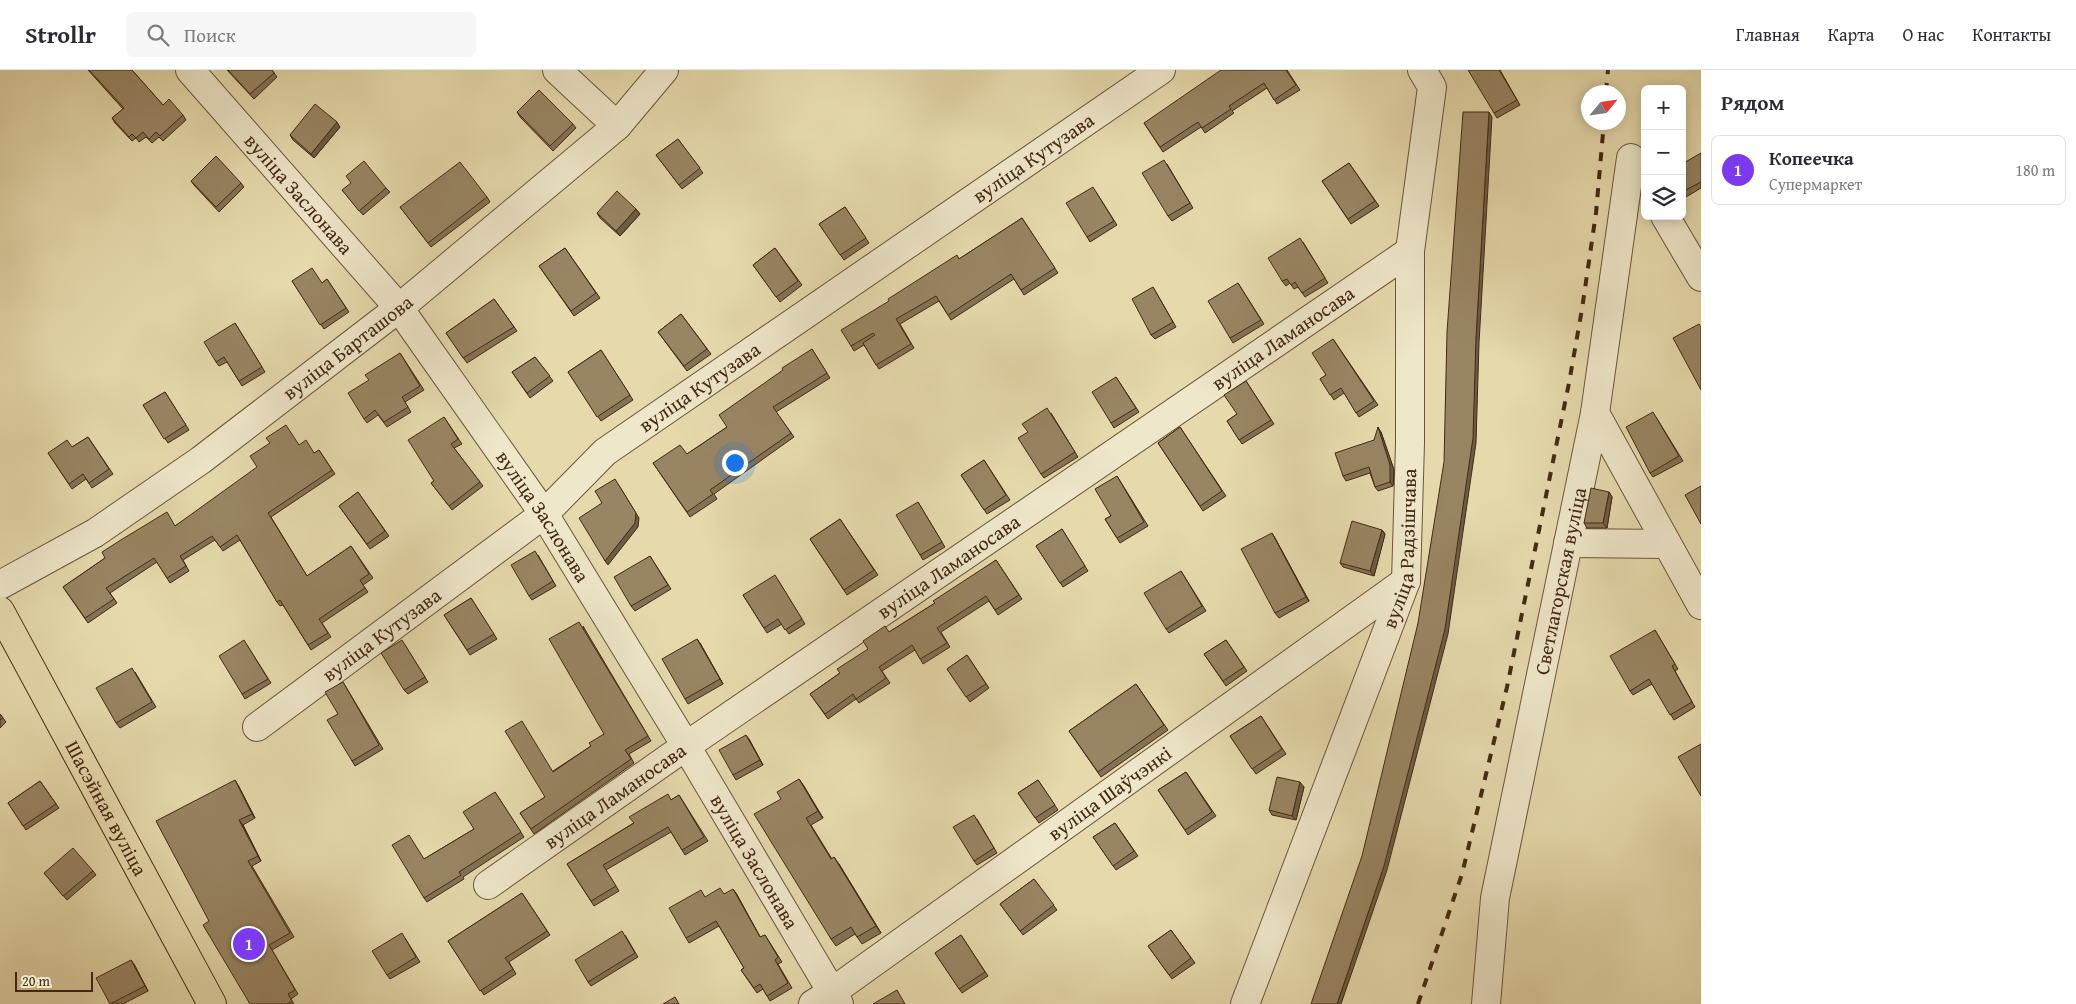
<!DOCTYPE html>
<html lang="ru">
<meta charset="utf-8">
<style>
:root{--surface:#fff;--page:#f7f7f7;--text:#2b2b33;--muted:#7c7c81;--line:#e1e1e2;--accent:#7c3aed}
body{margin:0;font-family:"Gentium Book Plus",serif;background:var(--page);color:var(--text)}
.controls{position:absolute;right:15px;top:15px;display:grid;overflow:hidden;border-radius:8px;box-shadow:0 2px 12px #0003}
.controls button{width:45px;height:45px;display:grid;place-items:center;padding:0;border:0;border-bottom:1px solid var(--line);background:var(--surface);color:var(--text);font:25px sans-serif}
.compass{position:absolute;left:1581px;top:15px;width:45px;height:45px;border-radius:50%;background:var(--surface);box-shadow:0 2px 12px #0003;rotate:61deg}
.scale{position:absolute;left:15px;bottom:12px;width:78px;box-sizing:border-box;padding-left:5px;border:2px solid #442912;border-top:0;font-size:14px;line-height:18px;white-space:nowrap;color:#442912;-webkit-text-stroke:4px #efe7ca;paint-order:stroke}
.you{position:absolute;left:734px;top:392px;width:18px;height:18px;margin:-12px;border:4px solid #fff;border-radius:50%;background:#1a73e8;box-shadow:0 0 0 8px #1a73e833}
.badge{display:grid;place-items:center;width:32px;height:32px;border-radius:50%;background:var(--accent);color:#fff;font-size:16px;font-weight:700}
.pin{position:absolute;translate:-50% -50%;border:2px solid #fff;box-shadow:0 1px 5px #0006}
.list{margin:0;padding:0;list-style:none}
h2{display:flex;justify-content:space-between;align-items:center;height:65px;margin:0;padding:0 20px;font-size:21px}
h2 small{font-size:16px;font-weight:400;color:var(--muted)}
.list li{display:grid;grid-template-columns:32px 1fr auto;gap:15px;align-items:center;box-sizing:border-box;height:70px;margin:0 10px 10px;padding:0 10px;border:1px solid var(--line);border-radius:8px}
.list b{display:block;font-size:19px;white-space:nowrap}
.list p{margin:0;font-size:16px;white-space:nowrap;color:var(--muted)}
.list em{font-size:16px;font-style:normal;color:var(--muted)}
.icon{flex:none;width:28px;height:28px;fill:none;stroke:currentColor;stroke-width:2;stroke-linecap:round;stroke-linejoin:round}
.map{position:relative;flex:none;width:1701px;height:934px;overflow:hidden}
header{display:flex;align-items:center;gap:30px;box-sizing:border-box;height:70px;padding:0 25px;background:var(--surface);border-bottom:1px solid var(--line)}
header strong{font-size:24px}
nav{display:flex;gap:28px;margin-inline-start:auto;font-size:18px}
.search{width:350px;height:45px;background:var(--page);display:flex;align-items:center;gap:12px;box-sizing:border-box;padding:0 18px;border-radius:8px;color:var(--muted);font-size:19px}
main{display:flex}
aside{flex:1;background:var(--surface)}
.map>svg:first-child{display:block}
</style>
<header>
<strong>Strollr</strong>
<div class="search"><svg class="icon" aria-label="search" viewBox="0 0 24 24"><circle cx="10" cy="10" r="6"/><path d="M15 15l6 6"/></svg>Поиск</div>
<nav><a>Главная</a><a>Карта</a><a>О нас</a><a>Контакты</a></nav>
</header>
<main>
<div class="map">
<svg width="1701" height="934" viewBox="0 0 1701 934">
<rect width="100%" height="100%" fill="#e6daad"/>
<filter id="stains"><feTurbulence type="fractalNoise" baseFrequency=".004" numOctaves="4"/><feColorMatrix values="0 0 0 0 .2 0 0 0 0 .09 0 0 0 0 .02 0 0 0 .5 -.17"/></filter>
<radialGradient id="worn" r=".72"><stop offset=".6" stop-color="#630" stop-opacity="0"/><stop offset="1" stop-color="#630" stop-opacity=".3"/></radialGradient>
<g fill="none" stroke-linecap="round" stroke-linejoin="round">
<g stroke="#6c5539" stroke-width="30">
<g id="minor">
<path id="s1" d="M190,0L399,238L544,444L686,676L839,934"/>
<path d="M557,0L617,56"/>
<path d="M1665,146L1701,207"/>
<path d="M1595,343L1701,535"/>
<path d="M1568,473L1667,474"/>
<path id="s2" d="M0,515L95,463L201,390L399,238L617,56L664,0"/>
<path id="s3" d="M257,657L544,444L605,382L1161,0"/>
<path id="s4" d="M488,815L686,676L1410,181"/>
<path id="s5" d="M813,934L832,922L1406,511"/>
<path id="s6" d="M1245,934L1406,511L1410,373V181L1432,17L1422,0"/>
<path id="s7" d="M1486,934L1495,828L1595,343L1631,88"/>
</g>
</g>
<g stroke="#442912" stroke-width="30">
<g id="major">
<path id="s8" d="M0,541L212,934"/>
</g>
</g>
<use href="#minor" stroke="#efe7ca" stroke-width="28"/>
<use href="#major" stroke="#e6daad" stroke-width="28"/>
<path stroke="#442912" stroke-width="4" stroke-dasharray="9 9" stroke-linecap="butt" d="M1606,22L1608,0
M1418,934L1462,804L1507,617L1569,313L1582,239L1596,143L1604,52"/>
</g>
<path fill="#837255" stroke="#442912" d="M88,0H132L163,35L183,45L186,50L163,71L159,67L152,73L146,67L139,72L136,68L132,71L115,53L112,48L123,39Z
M227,0H272L277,7L254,29Z
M1287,0L1300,20L1277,34L1267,18L1232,41L1234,43L1205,63L1201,57L1163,82L1144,53Z
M1500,0L1520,35L1497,48L1494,43Z
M517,42L573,54L576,58L553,81L520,47Z
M340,57L314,88L293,70L290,65Z
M678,69L703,103L682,119L656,85Z
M1701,83V118L1686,127L1682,122Z
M1349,93L1379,136L1351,154L1322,111Z
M1167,94L1193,138L1172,151L1168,146Z
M191,111L241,113L244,117L219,142L194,115Z
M386,118L390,122L363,145L342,120Z
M1096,122L1117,155L1090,172L1087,167Z
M487,127L490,132L431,177L400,137Z
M845,137L869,173L844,190L819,154Z
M636,139L640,144L620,166L600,148L597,143Z
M1022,148L1058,203L1024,225L1014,209L951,250L939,231L900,254L914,278L879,299L864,275L854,281L851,276L959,189Z
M1303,172L1328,213L1305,227L1298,217L1294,219L1290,213L1286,216L1282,211Z
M565,178L600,228L574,246L539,196Z
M775,178L802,215L780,232L753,195Z
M327,209L349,242L324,259L292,211L322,213Z
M1238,213L1264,254L1233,273L1230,268Z
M1153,217L1176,257L1155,269L1151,265Z
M494,229L517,261L467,293L446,263Z
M681,244L711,284L687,301L658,262Z
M235,253L265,302L242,316L227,292L219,296L216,292Z
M1333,269L1378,335L1359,347L1344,323L1334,330L1320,309L1326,305Z
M812,279L830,308L776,342L794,367L714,424L717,429L690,447L653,393L687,384L727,357Z
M601,280L633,330L601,351L568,302Z
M400,283L424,320L405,332L411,342L387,357L378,345L367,353L364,349L369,310Z
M535,287L553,311L530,328L512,302Z
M1116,307L1139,342L1114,358L1111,353Z
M1246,311L1274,354L1242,374L1227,351L1237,344Z
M165,322L189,360L168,373L143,335Z
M1051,343L1078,387L1044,408L1041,404L1028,362Z
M444,347L462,374L454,378L483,416L452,440L431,413L434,411Z
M1656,347L1683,391L1653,407L1650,403Z
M1180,357L1226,426L1203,441L1158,373Z
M1381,362L1394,400L1393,416L1378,421L1375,417L1370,403L1346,411L1343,406Z
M88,367L113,404L92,418L86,409L72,419L48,383L72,377Z
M299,375L315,383L319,380L335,404L271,447L307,506L351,476L373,508L363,515L368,522L322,553L331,567L311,580L283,535L280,536L277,532L240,470L223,481L215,470L183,490L189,501L170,513L157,492L110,523L117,533L88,553L63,517L105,488L175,456Z
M984,390L1010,430L987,444L961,405Z
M1117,406L1148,456L1120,473L1105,449L1111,446Z
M358,422L389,466L370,479L339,436Z
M1609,422L1612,427L1607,458H1587L1584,453Z
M918,432L945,477L923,490L920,485Z
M840,449L878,505L847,525L810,469Z
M1062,459L1088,501L1063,517L1036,476Z
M1382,460L1385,464L1374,506L1343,497L1340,493Z
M1275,468L1309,531L1279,548L1275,543Z
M538,485L556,516L532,530L529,526Z
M650,486L671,519L635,541L631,536Z
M996,490L1022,529L998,545L989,531L941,562L950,577L923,594L915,580L882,601L890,613L859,633L856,629L828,649L810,624L840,603L889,562L935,533Z
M1181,501L1206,541L1169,563L1166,559Z
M778,510L805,554L789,564L782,554L767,563L743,525Z
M471,528L497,569L470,585L444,545Z
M583,556L651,671L629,684L634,693L534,764L520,743L545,727L553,701L591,676L604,664Z
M1655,560L1678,599L1675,601L1695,637L1674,650L1652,614L1633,625L1630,621Z
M1226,570L1247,601L1226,616L1204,584Z
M700,573L723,614L688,634L685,629Z
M247,575L271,613L245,629L242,624Z
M405,575L428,612L408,624L404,620Z
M967,585L989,618L970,632L947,599Z
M135,602L156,637L120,658L116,653Z
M343,612L383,679L355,696L352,691L338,644Z
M1136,614L1168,660L1101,707L1069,661Z
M0,644L6,652L0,658Z
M1261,646L1286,684L1256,704L1230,666Z
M749,669L763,695L736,710L733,705Z
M1186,702L1216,746L1188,765L1158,720Z
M799,709L823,748L811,755L832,789L839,794L881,863L862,874L855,864L836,876L831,869L781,729Z
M1038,710L1058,740L1039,753L1018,723Z
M40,711L59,738L26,760L8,733Z
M238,715L255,748L243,755L261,791L252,796L294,867L272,880L298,924L291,929L294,934H250L209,851Z
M1304,717L1296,750L1272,745L1269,740Z
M495,722L524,767L463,807L464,809L427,832L424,828V789L474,759Z
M679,725L708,771L685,785L671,762L606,800L619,821L594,836L567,794Z
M977,749L997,783L977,795L974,791Z
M1115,753L1138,786L1116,800L1093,767Z
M93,801L96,805L67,830L44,803Z
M1034,809L1057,840L1023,865L1000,834Z
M522,823L550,865L509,892L516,904L484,925L448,871Z
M736,823L760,867L765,865L782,892L778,894L792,918L770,931L763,919L757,923L741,900L744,898L719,856L689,873L686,868L706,827L724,824Z
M1171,860L1195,893L1172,909L1148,876Z
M625,865L638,887L591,916L588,912Z
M961,865L988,906L962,923L935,883Z
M405,868L420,892L390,909L387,905Z
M134,894L148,921L123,934H110Z"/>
<path fill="#6a5d45" stroke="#442912" d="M1489,42L1492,47L1479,273L1476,373L1448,564L1387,800L1341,934H1337L1384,796L1476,268Z
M337,52L340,57L314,88L311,84Z
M636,139L640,144L620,166L616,161Z
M1378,357L1381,362L1394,400L1393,416L1390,412Z
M618,414L639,448L638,457L608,495L605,491Z
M1609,422L1612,427L1607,458L1603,453Z
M1382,460L1385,464L1374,506L1370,501Z
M1272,463L1275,468L1309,531L1306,527Z
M697,569L700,573L723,614L720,609Z
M746,665L749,669L763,695L760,690Z
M799,709L804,716L823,748L818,741Z
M235,710L238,715L255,748L252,744Z
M1300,712L1304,717L1296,750L1292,746Z
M239,750L243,755L261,791L258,786Z
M834,787L839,794L881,863L876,856Z
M733,819L736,823L763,872L760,867Z
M131,890L134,894L148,921L145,916Z"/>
<path fill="#988563" stroke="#442912" d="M89,0H132L163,35L169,29L183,45L160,66L156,62L149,69L143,62L136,68L132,64L129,67L112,48L124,38Z
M228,0H272L274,3L250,24Z
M1221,0H1286L1296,15L1274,30L1264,13L1229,36L1231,39L1202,58L1198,52L1160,77L1144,53Z
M1468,0H1499L1517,30L1494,43Z
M539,20L573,54L550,76L517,42Z
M315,34L337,52L311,84L290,65Z
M1463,42H1489L1476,268L1473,368L1445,559L1384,796L1337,934H1311L1362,786L1418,553L1444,392L1447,262Z
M678,69L700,98L679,115L656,85Z
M1701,83V112L1682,122V94Z
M216,86L241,113L216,137L191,111Z
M1164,90L1190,133L1168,146L1142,103Z
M364,91L386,118L359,141L342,120L351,113L346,106Z
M460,92L487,127L428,173L400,137Z
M1349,93L1375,131L1348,149L1322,111Z
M1093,117L1114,151L1087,167L1066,133Z
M617,121L636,139L616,161L597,143Z
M845,137L866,168L840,185L819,154Z
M1022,148L1055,198L1021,220L1011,204L948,245L936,226L896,249L911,274L876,295L863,273L875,265L873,263L851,276L841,260L889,231L888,229L957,185L959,189Z
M1300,168L1325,208L1302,223L1295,212L1291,215L1287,209L1282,211L1268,188Z
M565,178L596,223L571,241L539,196Z
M775,178L798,211L776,227L753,195Z
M312,198L322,213L327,209L346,238L320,255L292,211Z
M1238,213L1261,250L1230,268L1208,231Z
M1153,217L1173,252L1151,265L1132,229Z
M494,229L514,257L463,288L446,263Z
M681,244L707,279L684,296L658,262Z
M235,253L262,297L239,311L224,287L216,292L204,272Z
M1699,254L1701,257V320L1673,268Z
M1333,269L1374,331L1356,343L1341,318L1330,325L1320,309L1326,305L1312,283Z
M812,279L827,303L773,337L791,363L710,420L713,424L687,442L653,393L680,375L687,384L727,357L719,345L783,300L782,298Z
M601,280L630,325L597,347L568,302Z
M400,283L420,316L402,327L408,337L384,352L375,340L364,349L348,323L369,310L365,305Z
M535,287L550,306L527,323L512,302Z
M1116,307L1136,338L1111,353L1092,322Z
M1246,311L1271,350L1239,370L1227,351L1237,344L1224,325Z
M165,322L186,355L164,369L143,335Z
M1047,338L1075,382L1041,404L1018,368L1028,362L1022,354Z
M1653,342L1679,386L1650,403L1626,357Z
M444,347L458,369L451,374L480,412L449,436L431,413L434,411L408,370Z
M286,355L299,375L306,370L314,383L319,380L332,400L268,443L307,506L351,476L369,504L360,510L365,518L319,549L328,563L308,575L280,530L277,532L237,465L220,477L212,466L180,486L186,496L167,508L154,488L106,518L114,529L85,548L63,517L105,488L102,482L124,468L167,442L175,456L257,397L250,386L270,373L266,368Z
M1180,357L1222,421L1200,436L1158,373Z
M1378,357L1390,395V412L1375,417L1369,397L1343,406L1335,383L1374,370Z
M88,367L109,399L89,413L83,404L69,414L48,383L67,370L72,377Z
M984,390L1006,425L984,440L961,405Z
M1117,406L1144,452L1117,468L1105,449L1111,446L1095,419Z
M615,409L636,443L635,453L605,491L579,448L602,433L595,421Z
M1701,416V454L1685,425Z
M1591,418L1609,422L1603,453H1584Z
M358,422L385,461L367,474L339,436Z
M918,432L942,472L920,485L896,445Z
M840,449L874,500L844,520L810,469Z
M1352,451L1382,460L1370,501L1340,493Z
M1062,459L1085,496L1060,513L1036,476Z
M1272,463L1306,527L1275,543L1241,479Z
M535,481L553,511L529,526L511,495Z
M650,486L668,515L631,536L614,507Z
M996,490L1019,525L995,540L986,526L937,558L947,573L920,589L912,575L879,597L886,608L856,629L853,624L825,644L810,624L840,603L837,599L868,579L863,571L885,556L889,562L935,533L933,531Z
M1181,501L1202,536L1166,559L1144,523Z
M775,505L802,549L785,560L778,549L764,558L743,525Z
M471,528L494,564L467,580L444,545Z
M579,552L648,666L625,680L631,689L531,759L520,743L545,727L505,661L522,651L553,702L591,676L589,673L604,664L549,569Z
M1655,560L1675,594L1672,596L1692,632L1670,645L1649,609L1630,621L1610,586Z
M697,569L720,609L685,629L662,589Z
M244,570L268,609L242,624L219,586Z
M402,570L425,607L404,620L381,583Z
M1226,570L1244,597L1223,611L1204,584Z
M967,585L986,614L966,627L947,599Z
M132,598L152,632L116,653L96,618Z
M343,612L379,675L352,691L327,650L338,644L325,622Z
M1136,614L1164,655L1098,702L1069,661Z
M0,644L3,648L0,650Z
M1261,646L1282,679L1252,699L1230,666Z
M746,665L760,690L733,705L719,680Z
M1701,674V726L1678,687Z
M1186,702L1212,742L1185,760L1158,720Z
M1277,707L1300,712L1292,746L1269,740Z
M799,709L818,741L806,748L831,789L834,787L876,856L857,867L851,857L831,869L754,744L781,729L777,722Z
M235,710L252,744L239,750L258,786L248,791L290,863L269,875L295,920L288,924L292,931L287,934H250L203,855L209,851L156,751Z
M1038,710L1055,735L1035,748L1018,723Z
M40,711L56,734L23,756L8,733Z
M495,722L521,762L459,802L461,805L424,828L392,775L409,765L424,789L474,759L463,742Z
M668,724L671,730L679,725L704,767L682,780L668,757L603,795L616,816L591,831L567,794L634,753L629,747Z
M974,745L994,778L974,791L953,757Z
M1115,753L1134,781L1113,796L1093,767Z
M73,778L93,801L63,826L44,803Z
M1034,809L1054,835L1020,861L1000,834Z
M720,818L724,824L733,819L760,867L765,865L778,887L775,890L788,913L767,926L760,914L754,918L741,900L744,898L716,851L686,868L669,838L701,820L705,827Z
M522,823L547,861L505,888L513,899L480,921L448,871Z
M1171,860L1191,888L1169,905L1148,876Z
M622,861L635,883L588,912L575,890Z
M402,863L416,887L387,905L372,881Z
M961,865L985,902L959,919L935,883Z
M131,890L145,916L110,934L96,908Z
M897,920L905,934H873Z
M675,927L679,934H663Z"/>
<g text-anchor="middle" stroke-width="4" stroke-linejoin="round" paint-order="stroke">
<g font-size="20" fill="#442912" stroke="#efe7ca">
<text dy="7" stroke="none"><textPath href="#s3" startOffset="964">вуліца Кутузава</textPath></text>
<text dy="7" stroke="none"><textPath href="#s1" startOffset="165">вуліца Заслонава</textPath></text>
<text dy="7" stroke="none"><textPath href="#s4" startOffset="965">вуліца Ламаносава</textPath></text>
<text dy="7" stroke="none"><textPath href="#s2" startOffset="422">вуліца Барташова</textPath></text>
<text dy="7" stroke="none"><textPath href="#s3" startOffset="559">вуліца Кутузава</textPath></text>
<text dy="7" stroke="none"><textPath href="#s1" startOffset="570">вуліца Заслонава</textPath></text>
<text dy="7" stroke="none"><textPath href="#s6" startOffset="484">вуліца Радзішчава</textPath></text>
<text dy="7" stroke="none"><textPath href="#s4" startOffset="560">вуліца Ламаносава</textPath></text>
<text dy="7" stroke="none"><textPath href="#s7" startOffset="430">Светлагорская вуліца</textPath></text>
<text dy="7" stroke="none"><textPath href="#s3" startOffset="155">вуліца Кутузава</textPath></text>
<text dy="7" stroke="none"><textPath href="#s5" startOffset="364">вуліца Шаўчэнкі</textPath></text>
<text dy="7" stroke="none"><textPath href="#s4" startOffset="155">вуліца Ламаносава</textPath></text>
<text dy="7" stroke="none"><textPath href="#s8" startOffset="224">Шасэйная вуліца</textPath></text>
<text dy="7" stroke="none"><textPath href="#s1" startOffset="975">вуліца Заслонава</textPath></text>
</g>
</g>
<rect width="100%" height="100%" filter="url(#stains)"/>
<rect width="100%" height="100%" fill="url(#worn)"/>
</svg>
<div class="controls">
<button>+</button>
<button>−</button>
<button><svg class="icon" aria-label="layers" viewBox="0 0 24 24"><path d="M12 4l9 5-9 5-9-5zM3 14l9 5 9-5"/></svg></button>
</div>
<svg class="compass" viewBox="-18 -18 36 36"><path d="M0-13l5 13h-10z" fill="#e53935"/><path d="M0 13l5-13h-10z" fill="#7c7c81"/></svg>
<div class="scale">20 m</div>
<div class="you"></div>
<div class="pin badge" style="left:249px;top:874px">1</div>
</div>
<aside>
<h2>Рядом<small></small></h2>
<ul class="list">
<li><span class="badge">1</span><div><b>Копеечка</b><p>Супермаркет</p></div><em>180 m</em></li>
</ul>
</aside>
</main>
